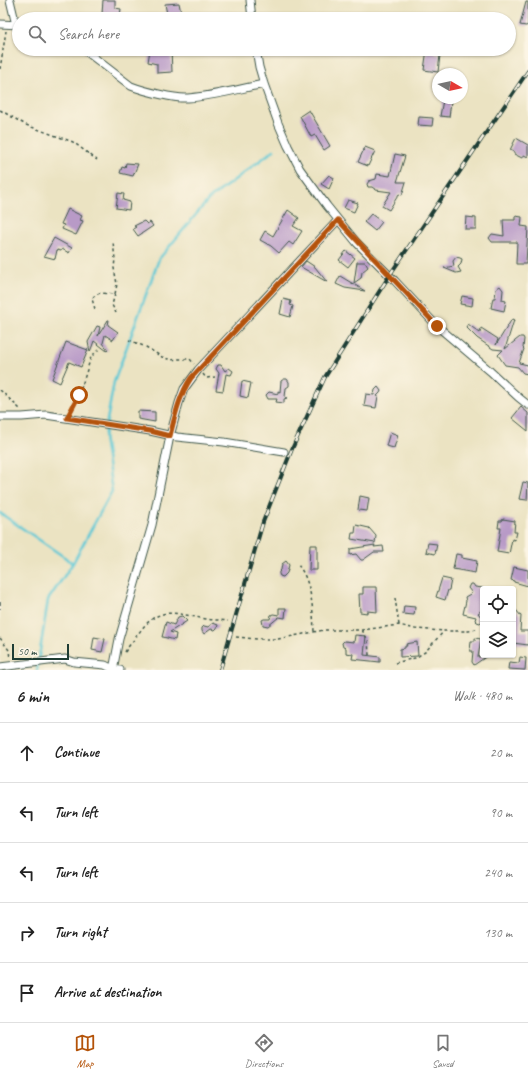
<!DOCTYPE html>
<meta charset="utf-8">
<style>
:root{--surface:#fff;--page:#f2f2f2;--text:#222;--muted:#767676;--line:#e0e0e0;--accent:#b45309}
body{margin:0;font-family:Caveat,sans-serif;background:var(--page);color:var(--text)}
.controls{position:absolute;right:12px;bottom:12px;display:grid;overflow:hidden;border-radius:4px;box-shadow:0 1px 3px #0004}
.controls button{width:36px;height:36px;display:grid;place-items:center;padding:0;border:0;border-bottom:1px solid var(--line);background:var(--surface);color:var(--text);font:20px sans-serif}
.compass{position:absolute;left:432px;top:68px;width:36px;height:36px;border-radius:50%;background:var(--surface);box-shadow:0 1px 3px #0004;rotate:99deg}
.scale{position:absolute;left:12px;bottom:10px;width:57px;box-sizing:border-box;padding-left:4px;border:2px solid #1f3d34;border-top:0;font-size:11px;line-height:14px;white-space:nowrap;color:#1f3d34;-webkit-text-stroke:3px #fcf5e5;paint-order:stroke}
.stop{position:absolute;width:12px;height:12px;margin:-9px;border:3px solid #b45309;border-radius:50%;background:#fff}
.stop.end{background:#b45309;border-color:#fff;box-shadow:0 1px 4px #0008}
.list{margin:0;padding:0;list-style:none}
h2{display:flex;justify-content:space-between;align-items:center;height:52px;margin:0;padding:0 16px;font-size:17px}
h2 small{font-size:13px;font-weight:400;color:var(--muted)}
.list li{display:grid;grid-template-columns:26px 1fr auto;gap:12px;align-items:center;box-sizing:border-box;height:60px;padding:0 16px;border-top:1px solid var(--line)}
.list b{display:block;font-size:15px;white-space:nowrap}
.list em{font-size:13px;font-style:normal;color:var(--muted)}
.icon{flex:none;width:22px;height:22px;fill:none;stroke:currentColor;stroke-width:2;stroke-linecap:round;stroke-linejoin:round}
.map{position:relative;flex:none;width:528px;height:670px;overflow:hidden}
.search{position:absolute;background:var(--surface);box-shadow:0 1px 3px #0004;left:12px;right:12px;top:12px;height:44px;display:flex;align-items:center;gap:10px;box-sizing:border-box;padding:0 14px;border-radius:22px;color:var(--muted);font-size:15px}
.sheet{height:352px;background:var(--surface)}
nav{display:flex;justify-content:space-around;align-items:center;box-sizing:border-box;height:56px;border-top:1px solid var(--line);background:var(--surface);font-size:11px;color:var(--muted)}
nav a{display:grid;justify-items:center;gap:2px}
nav .on{color:var(--accent)}
.map>svg:first-child{display:block}
</style>
<div class="map">
<svg width="528" height="670" viewBox="0 0 528 670">
<rect width="100%" height="100%" fill="#fcf5e5"/>
<filter id="ink" filterUnits="userSpaceOnUse"><feTurbulence type="fractalNoise" baseFrequency=".025" numOctaves="2"/><feDisplacementMap in="SourceGraphic" scale="8" xChannelSelector="R" yChannelSelector="G"/><feConvolveMatrix kernelMatrix="1 2 1 2 8 2 1 2 1" color-interpolation-filters="sRGB"/></filter>
<filter id="wash" filterUnits="userSpaceOnUse"><feTurbulence type="fractalNoise" baseFrequency=".012" numOctaves="4" result="noise"/><feDisplacementMap in="SourceGraphic" scale="16" xChannelSelector="R" yChannelSelector="G"/><feGaussianBlur stdDeviation="0.9" result="paint"/><feColorMatrix in="noise" values="0 0 0 0 0 0 0 0 0 0 0 0 0 0 0 0 0 1.4 0 .05"/><feComposite in="paint" operator="in"/></filter>
<g filter="url(#wash)">
<rect width="100%" height="100%" fill="#ebe3c2"/>
<g fill="none" stroke-linecap="round" stroke-linejoin="round">
<path stroke="#5dc9d6" stroke-width="2.5" d="M0,513L73,563
M37,670L48,600L73,563L112,491L104,437L114,382L159,259L209,199L274,150"/>
</g>
<g id="blocks">
<path fill="#b89ac7" d="M103,0H115V8L121,9L120,15L102,14Z
M526,2H528V25L526,26L520,25Z
M179,3L181,13L167,14L165,4Z
M171,49L172,72L157,73V64L148,62L150,50Z
M427,49H436L435,54L440,55L438,72L424,70Z
M443,100L451,102L449,117L440,116Z
M309,110L330,146L324,150L315,135L311,137L300,116Z
M419,117L433,118L432,126L418,125Z
M516,138L528,145V157L524,155L522,158L514,154V152L510,150Z
M365,147L375,151L368,166L358,162Z
M395,154L405,156L397,182H406L402,195L399,194L389,210L382,206L391,192L376,190L372,187H368L367,184L369,181L376,179L377,174L390,176Z
M126,163L138,164L133,176L120,173L122,167L125,168Z
M329,175L334,178L329,189L321,184Z
M118,193L124,194L123,200L130,202L129,210L116,208Z
M348,200L358,203L354,212L344,208Z
M68,209L82,216L80,220L83,221L76,235L62,229L64,225L61,224Z
M288,210L299,218L293,226L302,231L293,245L289,242L279,253L271,246L260,240L265,231L273,236Z
M371,214L382,222L375,231L364,222Z
M515,216L522,217L521,226L528,227L526,264H516L517,242H492L489,238L492,234L504,236L503,220H515Z
M466,217L476,218V229H465Z
M144,221L147,224L150,222L153,226L138,236L133,229L136,227L134,226Z
M54,238L72,248L69,253L62,249L61,251L57,250L55,259L44,256Z
M346,251L355,258L348,267L339,260Z
M456,257L460,258L462,259L461,264L458,267L461,272L456,273L444,268L454,266L453,261Z
M306,261L315,267L327,282L301,267Z
M357,262H365L368,267L362,272L361,278L354,283Z
M340,276L365,291L345,288L336,284Z
M500,286L503,290L502,300L506,301L504,311L491,308L493,298H495L496,289Z
M462,296L473,298L472,306L460,304Z
M283,299L291,301L290,305L293,306L290,317L280,314Z
M512,319L514,320L505,349L520,337H523L524,339L523,348L524,349L519,363L528,365V374L523,373L518,367L505,365L498,355L503,350L493,349L477,338L466,327L468,324L480,333L481,328L498,339L496,345Z
M108,320H109L108,325L118,332L113,340L105,335L103,343L108,350L107,351L94,341L90,352L88,342L97,326L100,327L98,336Z
M66,342L88,350L81,367L69,362L60,383L52,379Z
M218,365H221L225,371L229,368L233,371L231,375L226,374L223,391L216,390L219,373L216,369Z
M284,379H287L289,382V386L286,388L285,397L287,398L284,399V403L276,402L277,399H268L266,395L269,392L278,394V391L280,392L281,381Z
M242,381L251,383L248,398L240,396Z
M378,387L381,391L380,393L377,396H378L376,408L364,406L366,394L374,395L375,390Z
M521,407L528,413V431L512,418Z
M138,411L155,412V422L138,419Z
M390,432L398,435L394,448L386,446Z
M523,482L528,483L527,500L519,499Z
M360,496L369,498L367,511L358,510Z
M503,519L515,521L514,532H517L515,540L512,539L509,554L497,552L501,528H498L499,521H502Z
M356,525L369,528L376,536L375,543L351,539L352,533H355Z
M428,543L437,544L435,554L426,552Z
M310,545H317V570H309Z
M375,545L374,547L383,546L384,552H374L363,560H361L356,554L350,555V549Z
M456,554L462,555V558L477,561L475,573L453,569Z
M286,561L289,565L287,573L283,577L280,576L279,574V572L281,570L282,564Z
M514,567L528,570V586L514,582V581L511,580Z
M442,578L451,580L449,590H448L445,600L436,597Z
M470,584H473L475,587L483,588L482,610L478,613L482,618V621L480,623L477,622L475,620L476,617L463,614L466,601L465,597L472,593L468,588Z
M363,587H376L377,612L367,611V613L360,612L359,594H363Z
M404,606L415,607L414,615L403,614Z
M279,608H286L285,618L279,617L268,626L263,625L262,620L264,619H270L271,615L273,614L279,615Z
M516,610L521,616L520,631H528V645L513,643V631Z
M182,616L187,621L170,632L176,634L175,640L163,637H162L166,622L174,625L178,617Z
M213,623L218,625L217,628L215,630L211,629L204,634L202,631V628L204,626L208,627Z
M355,635L366,636L364,655L380,657V662L352,659L353,654L346,653V648L343,647L342,643L344,641L354,642Z
M94,637L105,639L102,652L92,650Z
M475,638L481,639L478,657L487,656L474,665L472,662L473,651H470L471,641H475Z
M417,642L418,656L400,657V649L405,648V646H407L406,644Z
M520,657L526,658L525,670L508,669L509,662L519,663Z"/>
</g>
</g>
<g filter="url(#ink)">
<use href="#blocks" fill-opacity="0" stroke="#3e5649" stroke-width="1"/>
<g fill="none" stroke-linecap="round" stroke-linejoin="round">
<g stroke="#3e5649" stroke-width="9">
<path id="street" d="M10,0L16,25
M250,0L252,19
M0,24L19,25
M83,49L131,86C144,91 175,99 188,98C214,96 239,89 264,84
M256,49L259,67L264,84L278,123L288,146L300,169L327,206L357,243L395,281L437,326L490,371L518,397L528,405
M0,417H22L46,415L150,431L177,437L224,442L284,452
M0,667L65,659L74,662L105,665L113,669L120,670
M113,670L119,639L152,525L170,436L179,403L184,389L198,370L338,220"/>
</g>
<path stroke="#3e5649" stroke-width="1.5" stroke-dasharray="3 3" stroke-linecap="butt" d="M0,69L6,31
M0,110L26,125L73,142L97,160
M115,294L112,305L116,313
M95,309L92,299L95,295L100,293L115,294L117,284L114,268L115,259L113,242
M129,340L146,347L162,357L171,360L179,359H190L194,364
M203,374L206,378L215,377
M0,390L20,409
M71,411L79,395L91,357L99,349
M298,565C312,582 313,610 314,632
M395,598L399,625
M0,602V609
M362,630L368,640L369,655
M236,637L257,639H278L324,630H362L399,625L415,629L444,631
M0,638L9,650L10,659
M125,652C128,647 132,642 136,637C158,604 172,613 206,619C213,620 221,620 228,621
M395,663L415,658L425,652L444,631H469L479,628"/>
<use href="#street" stroke="#fff" stroke-width="7"/>
<g stroke="#1f3d34" stroke-width="4">
<path id="rail" d="M220,670L263,522L292,449L325,377L391,273L528,71"/>
</g>
<use href="#rail" stroke="#fcf5e5" stroke-width="2.5" stroke-dasharray="8" stroke-linecap="butt"/>
</g>
</g>
<g fill="none" stroke-linecap="round" stroke-linejoin="round" filter="url(#ink)">
<path stroke="#b45309" stroke-width="5" d="M79,395L67,418L150,431L170,436C175,416 179,396 191,378L338,220L437,326"/>
</g>
</svg>
<div class="controls">
<button><svg class="icon" aria-label="locate" viewBox="0 0 24 24"><circle cx="12" cy="12" r="6"/><path d="M12 2v4M12 18v4M2 12h4M18 12h4"/></svg></button>
<button><svg class="icon" aria-label="layers" viewBox="0 0 24 24"><path d="M12 4l9 5-9 5-9-5zM3 14l9 5 9-5"/></svg></button>
</div>
<svg class="compass" viewBox="-18 -18 36 36"><path d="M0-13l5 13h-10z" fill="#e53935"/><path d="M0 13l5-13h-10z" fill="#767676"/></svg>
<div class="scale">50 m</div>
<div class="stop" style="left:79px;top:395px"></div>
<div class="stop end" style="left:437px;top:326px"></div>
<div class="search"><svg class="icon" aria-label="search" viewBox="0 0 24 24"><circle cx="10" cy="10" r="6"/><path d="M15 15l6 6"/></svg>Search here</div>
</div>
<section class="sheet">
<h2>6 min<small>Walk · 480 m</small></h2>
<ul class="list">
<li><svg class="icon" aria-label="ahead" viewBox="0 0 24 24"><path d="M12 20V5M6 11l6-6 6 6"/></svg><div><b>Continue</b></div><em>20 m</em></li>
<li><svg class="icon" aria-label="left" viewBox="0 0 24 24"><path d="M17 20v-9H6M10 6l-5 5 5 5"/></svg><div><b>Turn left</b></div><em>90 m</em></li>
<li><svg class="icon" aria-label="left" viewBox="0 0 24 24"><path d="M17 20v-9H6M10 6l-5 5 5 5"/></svg><div><b>Turn left</b></div><em>240 m</em></li>
<li><svg class="icon" aria-label="right" viewBox="0 0 24 24"><path d="M7 20v-9h11M14 6l5 5-5 5"/></svg><div><b>Turn right</b></div><em>130 m</em></li>
<li><svg class="icon" aria-label="arrive" viewBox="0 0 24 24"><path d="M6 21V4h12l-3 4 3 4H6"/></svg><div><b>Arrive at destination</b></div></li>
</ul>
</section>
<nav>
<a class="on"><svg class="icon" aria-label="map" viewBox="0 0 24 24"><path d="M3 6l6-2 6 2 6-2v14l-6 2-6-2-6 2zM9 4v14M15 6v14"/></svg>Map</a>
<a><svg class="icon" aria-label="directions" viewBox="0 0 24 24"><path d="M12 3l9 9-9 9-9-9zM9 14v-3h6M13 9l2 2-2 2"/></svg>Directions</a>
<a><svg class="icon" aria-label="saved" viewBox="0 0 24 24"><path d="M7 4h10v16l-5-4-5 4z"/></svg>Saved</a>
</nav>
